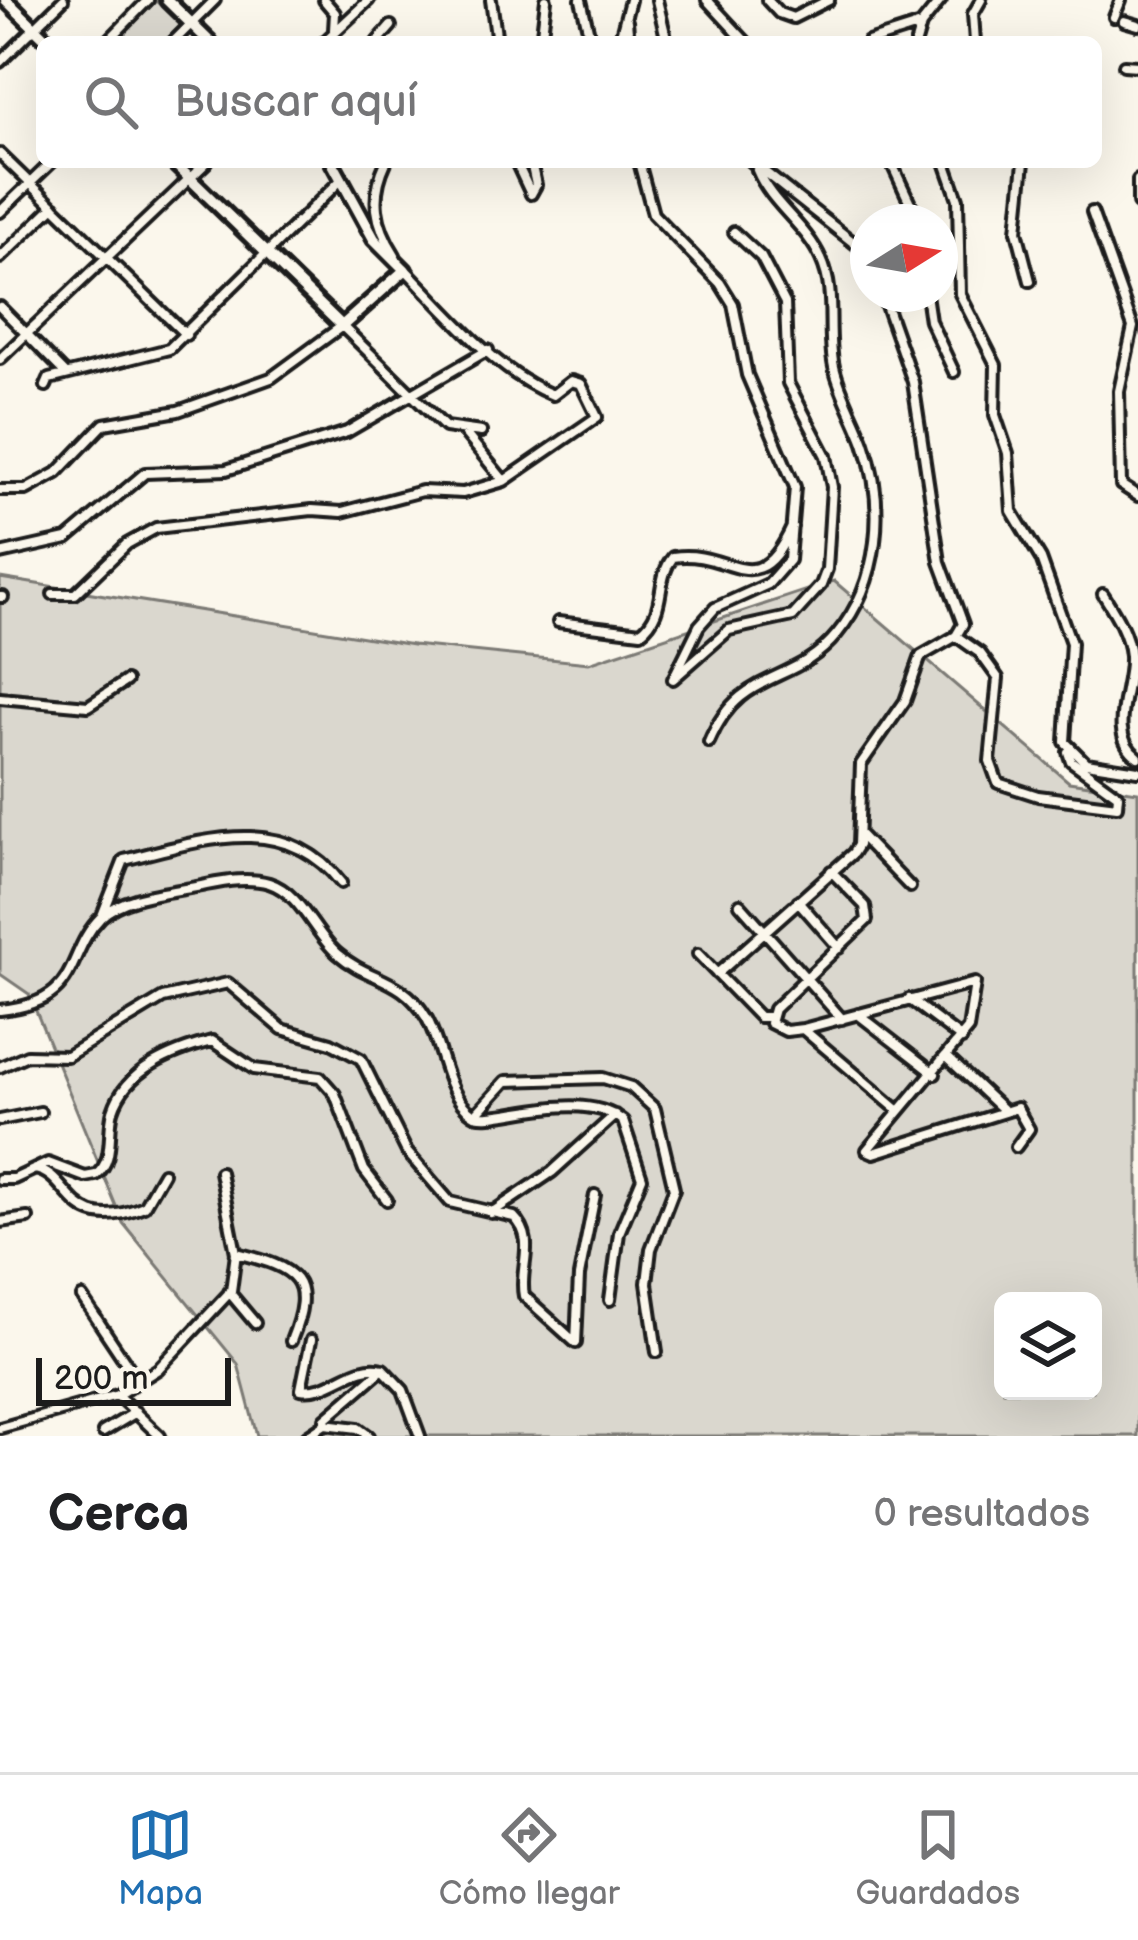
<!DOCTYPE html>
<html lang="es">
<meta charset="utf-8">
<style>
:root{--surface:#fff;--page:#f2f2f2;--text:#202124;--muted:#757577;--line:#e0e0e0;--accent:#1f6fb2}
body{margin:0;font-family:"Balsamiq Sans",sans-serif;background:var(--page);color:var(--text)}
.controls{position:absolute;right:36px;bottom:36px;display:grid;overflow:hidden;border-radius:18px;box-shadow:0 12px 48px #0002}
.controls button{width:108px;height:108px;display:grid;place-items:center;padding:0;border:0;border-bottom:3px solid var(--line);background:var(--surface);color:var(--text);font:60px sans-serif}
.compass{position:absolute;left:850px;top:204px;width:108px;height:108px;border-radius:50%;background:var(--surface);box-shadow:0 12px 48px #0002;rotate:79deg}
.scale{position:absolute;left:36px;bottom:30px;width:195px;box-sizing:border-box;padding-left:12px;border:6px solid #1c1c1c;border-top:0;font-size:33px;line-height:42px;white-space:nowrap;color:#1c1c1c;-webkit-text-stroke:9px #fbf7ec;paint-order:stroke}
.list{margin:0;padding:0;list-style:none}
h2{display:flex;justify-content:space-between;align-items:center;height:156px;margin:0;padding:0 48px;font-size:51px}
h2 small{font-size:39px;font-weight:400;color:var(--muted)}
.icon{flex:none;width:66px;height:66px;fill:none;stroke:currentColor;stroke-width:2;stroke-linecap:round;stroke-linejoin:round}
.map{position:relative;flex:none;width:1138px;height:1436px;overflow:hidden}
.search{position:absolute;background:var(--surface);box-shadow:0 12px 48px #0002;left:36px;right:36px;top:36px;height:132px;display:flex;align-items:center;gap:30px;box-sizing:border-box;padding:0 42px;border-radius:18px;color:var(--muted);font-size:45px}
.sheet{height:336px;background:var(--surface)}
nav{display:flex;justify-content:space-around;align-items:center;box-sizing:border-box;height:168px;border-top:3px solid var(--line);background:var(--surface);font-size:33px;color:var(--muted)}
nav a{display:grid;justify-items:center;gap:6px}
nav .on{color:var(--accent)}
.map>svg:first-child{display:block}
</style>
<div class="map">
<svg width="1138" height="1436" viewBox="0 0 1138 1436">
<rect width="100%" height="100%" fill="#fbf7ec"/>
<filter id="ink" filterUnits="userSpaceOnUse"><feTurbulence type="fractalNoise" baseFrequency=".00833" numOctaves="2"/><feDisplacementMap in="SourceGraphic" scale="24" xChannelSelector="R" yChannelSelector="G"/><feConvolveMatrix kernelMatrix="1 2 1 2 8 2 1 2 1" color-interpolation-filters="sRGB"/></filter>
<g filter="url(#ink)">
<path fill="#dad7ce" stroke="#7b7a75" stroke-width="3" fill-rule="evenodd" d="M156,1L181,25L164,42H115Z
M0,578L413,645L589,663L834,581L1069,782L1138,792V1436H257L238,1364L123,1223L29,994L0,974ZM1003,1301H1093V1391H1003Z"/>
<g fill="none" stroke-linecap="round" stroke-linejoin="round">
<g stroke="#1c1c1c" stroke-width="16">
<path id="street" d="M324,0L335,13L334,30
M491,0L497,42
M581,0L591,42
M657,0L667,42
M707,0L746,42
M767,0L779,13L793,18L829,0
M1114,17L1121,0
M627,21L629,42
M1124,21L1138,25
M107,42L148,0
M173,42L215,0
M324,42L369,0
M377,42L391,26
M541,42L546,0
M619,42L630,0
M868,42L921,25
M916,42L921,25L941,0
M975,42L973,14L981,0
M0,62L63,0
M1124,65L1138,66
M0,154L186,335
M386,162C370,196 375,224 395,255
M516,162L531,194L536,185L531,162
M639,162L653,214L720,283L733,304L747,375L795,487L789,560L768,584L715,608L699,626L673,679L729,630L793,616L821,585L827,569L832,487L826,456L788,383L785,303L761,257L734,232
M752,162L868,254
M891,162L919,222
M945,162L958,199L960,294L996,365L995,415L1008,453L1012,511L1041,559L1071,643L1065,742L1086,763L1138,771
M1024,162L1017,231L1030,281
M1138,180V203
M0,212L52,162
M1092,212L1133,327L1119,391L1121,485L1138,496
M0,258L54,206
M926,294L930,321L954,372
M0,307L66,374
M0,359L207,162
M46,386L49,379L169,349L342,179
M464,432L504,481
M0,490H26L57,473L104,424L178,411L271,378L342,326L445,427L481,432
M0,554L67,539L145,473L226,470L347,432L488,350
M53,594H75L127,544L156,528L312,510L342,512L422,491L463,493L504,481L597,417L581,384L571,381L553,395C497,373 445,310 404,268
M1103,594C1115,613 1128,633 1130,656C1132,690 1105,733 1138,757
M0,597H3
M558,622L641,632C668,611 654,581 673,557C731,548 756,606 792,527
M956,636L980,653L998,678L990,761L998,783L1038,796L1117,806L1118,795L1071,761L1068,752
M0,698L88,706L126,681
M709,742C740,667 794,687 837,634C880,582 886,506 864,443C855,418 840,393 834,367C826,331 837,293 821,259C806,225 771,204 757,170
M860,835L910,887
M831,871L865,906L867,920L774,1009L770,1023L786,1031L803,1029L975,983L968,1029L867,1150L874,1153L1017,1108L1029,1129L1016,1147
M798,901L839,948
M740,904L842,1019
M102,916L124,860C200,841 285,810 341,883
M698,954L759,1017H768
M717,974L853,853L858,845L861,764L905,701L921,656L956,636L963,624L940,562L913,382L882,294
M909,999L962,1039
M0,1010C84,1002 63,955 101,917C125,894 175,892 206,885C226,881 249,877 269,883C301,893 314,934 338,954C369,981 401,976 426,1017C442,1044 445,1096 473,1114C491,1126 579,1086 623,1121L642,1178L619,1233L610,1300
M858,1014L935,1074
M804,1030L899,1111
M948,1058L1002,1109
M0,1067L27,1055L67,1056L163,998L228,983L282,1029L331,1043L361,1059L407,1152L450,1202L514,1217C538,1241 518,1268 524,1296L576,1343L579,1276L595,1195
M475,1115L506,1081L603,1078L631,1087L655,1109L674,1189L651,1249L647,1283L657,1352
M0,1120L40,1112
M35,1169C71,1175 69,1238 144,1206L163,1173
M0,1179H14L48,1163L85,1177L96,1175C115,1160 107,1133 113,1111C126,1069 174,1051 212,1041L254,1069L320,1077L335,1094L364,1170L387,1200
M491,1213L552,1172L615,1115
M0,1222L28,1218
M236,1253C298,1268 316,1279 291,1341
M229,1292L255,1323
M82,1297L138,1381
M311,1340L301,1389C331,1394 354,1361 383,1369
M117,1395L160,1436
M0,1428L117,1395L158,1369L231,1291L236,1253L220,1172
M103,1432L136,1412
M307,1436L325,1424
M369,1436L358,1428L325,1424V1419L383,1369L403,1390L420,1436"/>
</g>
<g stroke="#1c1c1c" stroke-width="20">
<path id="secondary" d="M6,0L49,42
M167,0L210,42
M173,162L342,326L405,270L374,239L332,162"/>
</g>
<use href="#street" stroke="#fbf7ec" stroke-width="8"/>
<use href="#secondary" stroke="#fbf7ec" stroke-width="10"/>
</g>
</g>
</svg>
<div class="controls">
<button><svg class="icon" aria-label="layers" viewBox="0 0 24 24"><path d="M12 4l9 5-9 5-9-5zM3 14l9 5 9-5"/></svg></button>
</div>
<svg class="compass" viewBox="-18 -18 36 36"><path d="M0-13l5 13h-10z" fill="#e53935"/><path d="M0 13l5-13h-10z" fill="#757577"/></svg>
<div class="scale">200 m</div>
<div class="search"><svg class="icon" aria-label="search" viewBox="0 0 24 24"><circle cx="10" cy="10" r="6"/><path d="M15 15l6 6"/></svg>Buscar aquí</div>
</div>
<section class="sheet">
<h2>Cerca<small>0 resultados</small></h2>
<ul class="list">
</ul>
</section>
<nav>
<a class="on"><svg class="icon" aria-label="map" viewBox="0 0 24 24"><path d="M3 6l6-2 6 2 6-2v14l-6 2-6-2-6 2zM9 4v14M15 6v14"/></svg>Mapa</a>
<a><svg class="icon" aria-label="directions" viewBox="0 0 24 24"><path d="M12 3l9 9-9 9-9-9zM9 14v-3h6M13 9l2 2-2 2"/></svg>Cómo llegar</a>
<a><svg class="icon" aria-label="saved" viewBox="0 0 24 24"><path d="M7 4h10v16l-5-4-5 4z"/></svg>Guardados</a>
</nav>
